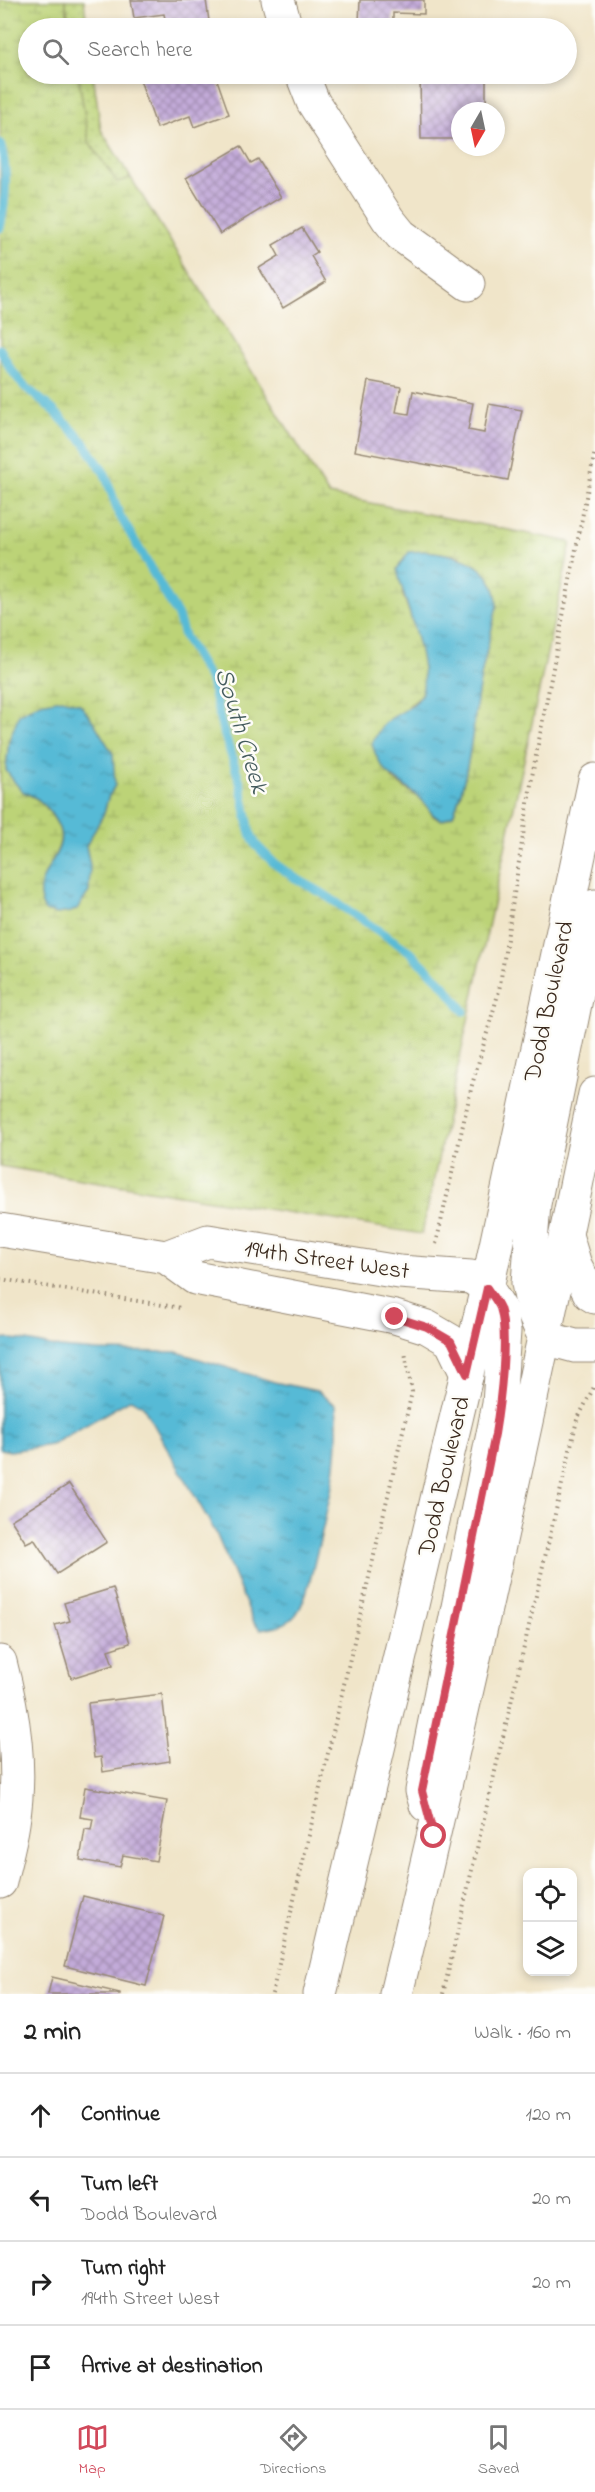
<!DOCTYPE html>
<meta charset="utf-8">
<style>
:root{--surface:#fff;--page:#f2f2f2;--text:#222;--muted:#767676;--line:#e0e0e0;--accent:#d1495b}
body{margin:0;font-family:"Indie Flower",sans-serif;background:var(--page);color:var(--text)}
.controls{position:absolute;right:18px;bottom:18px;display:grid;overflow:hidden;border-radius:12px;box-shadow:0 3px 9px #0003}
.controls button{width:54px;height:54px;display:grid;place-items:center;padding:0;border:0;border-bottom:2px solid var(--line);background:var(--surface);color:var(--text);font:30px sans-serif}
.compass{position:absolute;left:451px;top:102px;width:54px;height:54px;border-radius:50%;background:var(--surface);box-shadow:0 3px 9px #0003;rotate:189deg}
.stop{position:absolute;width:18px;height:18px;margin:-14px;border:4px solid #d1495b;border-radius:50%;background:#fff}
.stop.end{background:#d1495b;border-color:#fff;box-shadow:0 2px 6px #0008}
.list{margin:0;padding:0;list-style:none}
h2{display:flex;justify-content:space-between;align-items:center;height:78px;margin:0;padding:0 24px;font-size:26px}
h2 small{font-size:20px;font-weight:400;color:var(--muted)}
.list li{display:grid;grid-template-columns:39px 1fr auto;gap:18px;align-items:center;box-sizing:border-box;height:84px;padding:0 24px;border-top:2px solid var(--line)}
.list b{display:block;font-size:22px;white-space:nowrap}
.list p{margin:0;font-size:20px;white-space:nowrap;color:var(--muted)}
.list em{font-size:20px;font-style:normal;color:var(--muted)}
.icon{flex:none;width:33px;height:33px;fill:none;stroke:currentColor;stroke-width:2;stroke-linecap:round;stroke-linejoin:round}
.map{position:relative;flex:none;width:595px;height:1994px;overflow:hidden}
.search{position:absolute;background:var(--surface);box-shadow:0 3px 9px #0003;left:18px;right:18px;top:18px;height:66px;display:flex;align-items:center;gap:15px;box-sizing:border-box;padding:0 21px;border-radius:33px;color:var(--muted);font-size:22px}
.sheet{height:414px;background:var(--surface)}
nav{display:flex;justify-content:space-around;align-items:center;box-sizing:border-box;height:84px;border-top:2px solid var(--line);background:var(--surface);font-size:16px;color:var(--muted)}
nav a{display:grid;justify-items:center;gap:3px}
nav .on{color:var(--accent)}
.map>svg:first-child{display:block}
</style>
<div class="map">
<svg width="595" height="1994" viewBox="0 0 595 1994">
<defs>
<pattern id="grass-dots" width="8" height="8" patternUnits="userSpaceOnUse" patternTransform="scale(1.5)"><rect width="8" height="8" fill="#bcd377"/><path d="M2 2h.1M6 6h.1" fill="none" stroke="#a2b566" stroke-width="1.8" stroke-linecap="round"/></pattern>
<pattern id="wetland-marsh" width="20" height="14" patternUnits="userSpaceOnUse" patternTransform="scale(1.5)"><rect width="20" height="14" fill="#bcd377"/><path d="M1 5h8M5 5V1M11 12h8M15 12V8" fill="none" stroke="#a2b566"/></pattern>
<pattern id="water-ripples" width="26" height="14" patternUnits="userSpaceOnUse" patternTransform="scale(1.5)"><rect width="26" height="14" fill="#57bad6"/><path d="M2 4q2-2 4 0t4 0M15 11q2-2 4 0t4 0" fill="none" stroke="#4997ad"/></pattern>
<pattern id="building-cross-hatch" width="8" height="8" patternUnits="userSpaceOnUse" patternTransform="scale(1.5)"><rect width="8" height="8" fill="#c3abd9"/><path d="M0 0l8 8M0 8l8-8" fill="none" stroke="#a08baf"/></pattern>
</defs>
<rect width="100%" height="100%" fill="#fdfcf7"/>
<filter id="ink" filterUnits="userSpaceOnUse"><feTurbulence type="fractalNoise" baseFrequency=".0167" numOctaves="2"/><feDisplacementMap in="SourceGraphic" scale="12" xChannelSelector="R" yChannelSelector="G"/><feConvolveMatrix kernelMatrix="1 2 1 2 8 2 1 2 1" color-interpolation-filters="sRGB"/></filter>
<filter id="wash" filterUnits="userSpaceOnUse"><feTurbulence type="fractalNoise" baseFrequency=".008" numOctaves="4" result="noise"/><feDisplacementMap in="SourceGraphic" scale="24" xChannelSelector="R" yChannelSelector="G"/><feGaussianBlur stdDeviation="1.35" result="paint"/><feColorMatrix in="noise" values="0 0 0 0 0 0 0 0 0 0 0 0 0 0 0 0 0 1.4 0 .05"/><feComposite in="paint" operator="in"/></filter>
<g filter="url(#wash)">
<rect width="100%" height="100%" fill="#f0e5c9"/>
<path fill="url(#grass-dots)" stroke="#7c7e4a" stroke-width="1.5" d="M65,0H84L87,28H70Z
M78,74H93L101,130L131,178L117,183L89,142Z"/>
<path fill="url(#wetland-marsh)" stroke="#7c7e4a" stroke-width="1.5" fill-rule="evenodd" d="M0,0H65L70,28H28V74H78L89,142L117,182L131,178L329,495L571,542L422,1234L0,1166ZM425,551L460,556L497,605C491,634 483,663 478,692C472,735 469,775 453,815L442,820L434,817L423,801L392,779L408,706C415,702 422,697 424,689C429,670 410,612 402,593ZM9,741L115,785L108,798L104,813L86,846L90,866L57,914L45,911C26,879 69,854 59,828C56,820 46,807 40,801C36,797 29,795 24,792C17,787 11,777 6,770Z"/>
<path fill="url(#water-ripples)" stroke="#49727a" stroke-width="1.5" d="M424,551C458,554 496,564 497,605C491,634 483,663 478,692C472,735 469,775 453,815L442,820C429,815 431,809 422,800C399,778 383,780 372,744C386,712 396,720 417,701C438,681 402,596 397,569L409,552Z
M62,699L80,704L93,721L113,754L115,785L108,798L104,813L86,846L90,866L89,892L77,909L71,912L57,914L45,911C25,876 70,857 59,828C56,820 47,807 40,801C36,797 29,795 24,792C17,787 11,777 6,770L9,741L19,714L40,703Z
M0,1338L22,1340L60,1348L98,1351L177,1352L274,1382L317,1391L336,1406C341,1456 330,1499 318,1548C313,1567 309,1592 299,1610C291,1625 276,1627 260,1629L254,1623L216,1533L143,1406L131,1399L51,1445L10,1451L0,1449Z"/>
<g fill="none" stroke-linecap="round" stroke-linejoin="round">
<path stroke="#57bad6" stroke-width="9" d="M0,143C8,169 6,201 0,228
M0,349L10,368L23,385L52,409L84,442L105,474L119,514L178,616L184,636L211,682L222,727L240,782L250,832L256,845L275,864L295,878L322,893L409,951L444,985L464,1011"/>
</g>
<g id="blocks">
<path fill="url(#building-cross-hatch)" d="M131,0H206L210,28H167L164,14L134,18Z
M360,0H424V14L393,13V23L359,22Z
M138,74H196L197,77L215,74L229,114L194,127L190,116L157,128Z
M420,74H456V80L486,79V111H460V139H421Z
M241,146L251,163L258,159L281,197L220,234L186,178Z
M302,228L317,252L311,256L326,282L283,308L259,268L279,256L273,245Z
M368,381L401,387L396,412L409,414L413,391L473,403L468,430L484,433L489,404L522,410L508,480L355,451Z
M69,1484L107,1542L57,1574L34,1539L26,1543L11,1520Z
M113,1588L130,1643L108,1650L113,1665L71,1678L55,1625L70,1621L64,1603Z
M162,1694L170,1761L103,1772L101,1757L94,1758L88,1703Z
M85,1787L167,1801L156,1861L123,1855L120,1867L80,1860L85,1829L91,1830L93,1819L80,1817Z
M83,1896L164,1916L146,1986L65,1966Z
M52,1977L120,1993V1994H48Z"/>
</g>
</g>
<g filter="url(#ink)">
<use href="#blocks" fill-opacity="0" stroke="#968874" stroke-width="1.5"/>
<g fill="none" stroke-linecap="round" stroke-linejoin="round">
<g stroke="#968874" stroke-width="35">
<path id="minor" d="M278,0L286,28
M302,74L313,102L388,219L401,235L468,284
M0,1662C14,1716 22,1768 13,1823C10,1843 4,1863 0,1882"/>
</g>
<g stroke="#968874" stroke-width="35">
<path id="tertiary" d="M0,1230L166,1257L195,1278L395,1317L427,1327L451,1341L467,1374
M566,1235L575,1265L590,1294L595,1297
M166,1257L208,1241L399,1272L471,1277L487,1288
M545,1338L575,1346H595"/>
</g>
<g stroke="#968874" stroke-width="35">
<path id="secondary" d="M544,1336L534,1314L528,1283L534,1204L595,906
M426,1805L422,1791L430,1746L499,1404L504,1331L499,1307L487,1288
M320,1994L487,1288L595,780
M396,1994C468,1695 533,1395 595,1094"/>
</g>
<path stroke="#968874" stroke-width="4" stroke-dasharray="1.5 4.5" stroke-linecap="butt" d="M436,1244L472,1085L499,991L533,771L595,451
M0,1279L181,1308
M272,1994L412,1392L405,1352
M443,1994L577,1420L595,1385"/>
<use href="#minor" stroke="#fff" stroke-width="33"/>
<use href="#tertiary" stroke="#fff" stroke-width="33"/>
<use href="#secondary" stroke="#fff" stroke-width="33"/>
</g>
</g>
<g fill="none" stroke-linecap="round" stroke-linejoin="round" filter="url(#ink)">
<path stroke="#d1495b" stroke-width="8" d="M395,1317L427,1327L451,1341L467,1374L487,1288C491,1294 497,1301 500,1308C509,1335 500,1404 495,1434L422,1791L434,1836"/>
</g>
<g text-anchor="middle" stroke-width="5" stroke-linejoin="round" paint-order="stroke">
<g font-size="24" fill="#3b2a1e" stroke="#fdfcf7">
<text transform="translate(548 1001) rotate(-78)" y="8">Dodd Boulevard</text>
<text transform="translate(327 1259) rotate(8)" y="8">194th Street West</text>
<text transform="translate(443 1476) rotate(-77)" y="8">Dodd Boulevard</text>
</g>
<g font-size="26" font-style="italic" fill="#455c5e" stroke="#fdfcf7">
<text transform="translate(243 730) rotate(73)" y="9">South Creek</text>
</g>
</g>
</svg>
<div class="controls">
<button><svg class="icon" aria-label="locate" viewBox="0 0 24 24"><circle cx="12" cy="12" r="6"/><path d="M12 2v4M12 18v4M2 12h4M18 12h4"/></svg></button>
<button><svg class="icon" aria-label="layers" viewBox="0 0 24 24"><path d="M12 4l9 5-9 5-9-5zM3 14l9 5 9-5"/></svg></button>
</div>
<svg class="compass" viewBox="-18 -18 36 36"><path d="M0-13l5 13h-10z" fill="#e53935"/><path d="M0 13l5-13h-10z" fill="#767676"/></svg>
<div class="stop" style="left:434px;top:1836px"></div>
<div class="stop end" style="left:395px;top:1317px"></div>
<div class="search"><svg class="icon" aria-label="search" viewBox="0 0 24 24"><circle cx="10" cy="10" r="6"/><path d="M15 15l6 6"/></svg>Search here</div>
</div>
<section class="sheet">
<h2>2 min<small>Walk · 160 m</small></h2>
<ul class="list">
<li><svg class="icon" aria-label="ahead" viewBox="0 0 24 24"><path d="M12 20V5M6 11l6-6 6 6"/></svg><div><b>Continue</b></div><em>120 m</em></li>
<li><svg class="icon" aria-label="left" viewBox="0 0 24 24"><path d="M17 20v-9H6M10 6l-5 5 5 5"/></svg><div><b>Turn left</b><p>Dodd Boulevard</p></div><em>20 m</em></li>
<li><svg class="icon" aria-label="right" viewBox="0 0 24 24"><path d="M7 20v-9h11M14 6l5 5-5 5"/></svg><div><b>Turn right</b><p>194th Street West</p></div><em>20 m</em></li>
<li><svg class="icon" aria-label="arrive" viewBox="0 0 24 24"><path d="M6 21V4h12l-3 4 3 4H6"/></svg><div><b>Arrive at destination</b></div></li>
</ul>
</section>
<nav>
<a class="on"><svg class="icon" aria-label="map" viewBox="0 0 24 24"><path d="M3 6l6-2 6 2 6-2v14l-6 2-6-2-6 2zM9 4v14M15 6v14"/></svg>Map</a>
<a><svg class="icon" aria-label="directions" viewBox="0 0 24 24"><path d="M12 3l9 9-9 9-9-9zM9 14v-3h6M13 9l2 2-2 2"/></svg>Directions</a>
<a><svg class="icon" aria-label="saved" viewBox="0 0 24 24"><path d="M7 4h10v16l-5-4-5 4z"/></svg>Saved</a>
</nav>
